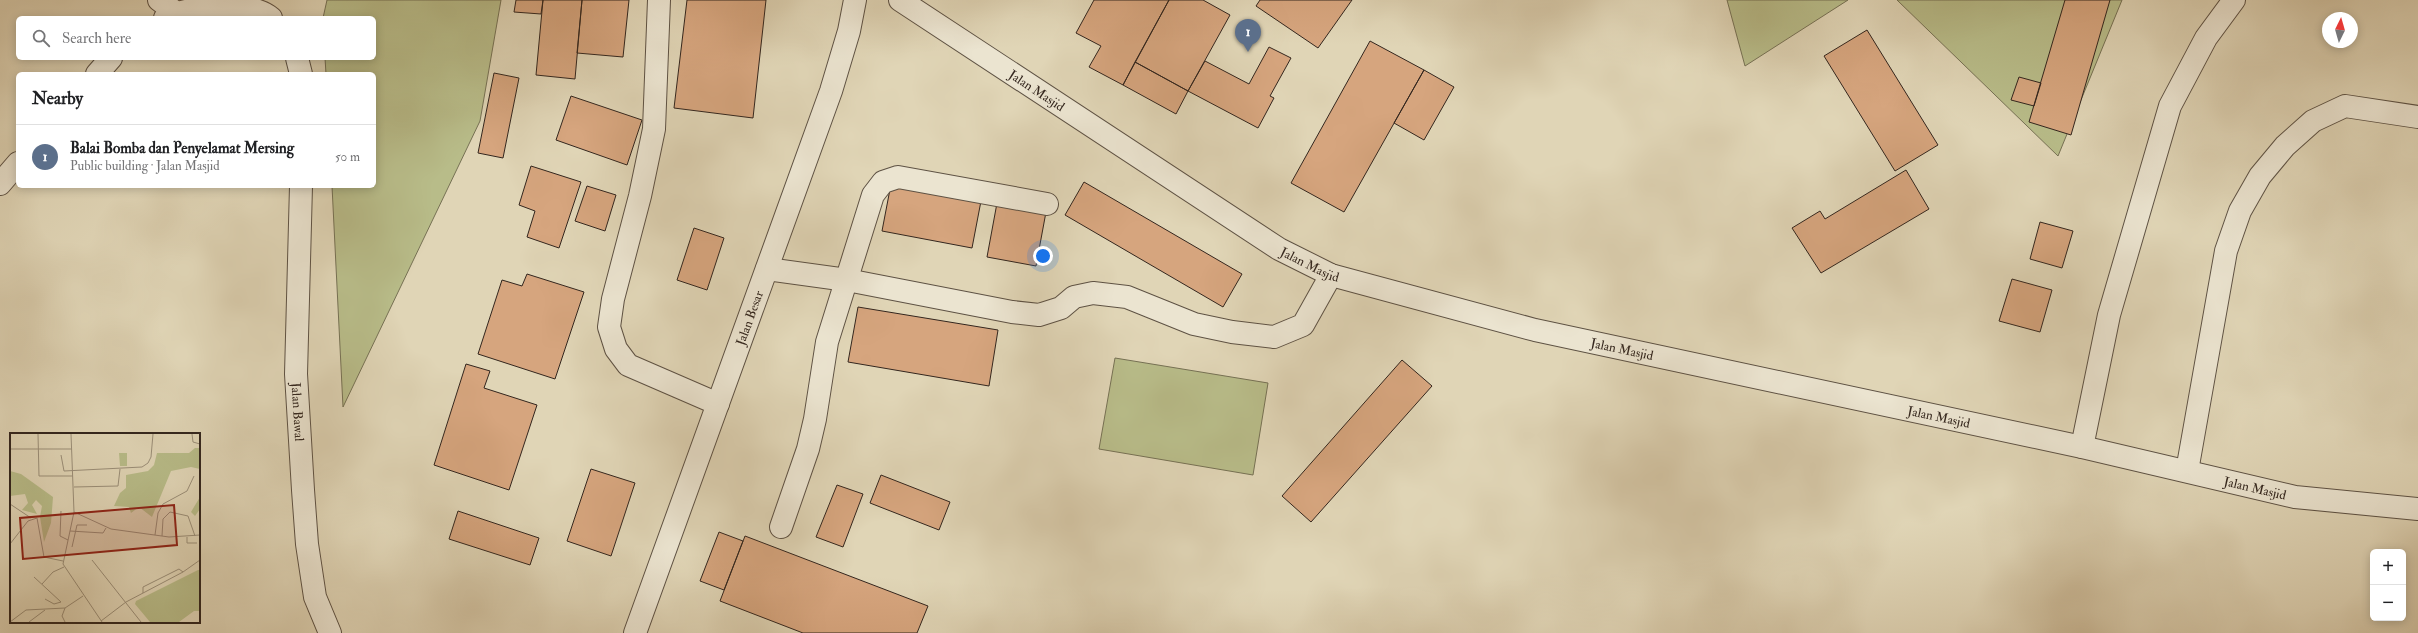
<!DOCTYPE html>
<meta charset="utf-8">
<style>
:root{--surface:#fff;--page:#f2f2f2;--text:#202124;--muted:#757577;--line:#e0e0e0;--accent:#0b8043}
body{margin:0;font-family:"IM FELL Double Pica",serif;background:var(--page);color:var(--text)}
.controls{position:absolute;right:12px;bottom:12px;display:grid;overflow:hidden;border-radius:6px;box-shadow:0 2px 10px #0003}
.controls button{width:36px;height:36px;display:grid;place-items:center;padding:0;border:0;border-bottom:1px solid var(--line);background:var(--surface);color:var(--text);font:20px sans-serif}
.compass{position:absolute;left:2322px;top:12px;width:36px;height:36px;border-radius:50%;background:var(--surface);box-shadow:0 2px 10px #0003;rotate:5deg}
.you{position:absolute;left:1043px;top:256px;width:14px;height:14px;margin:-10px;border:3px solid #fff;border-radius:50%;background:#1a73e8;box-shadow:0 0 0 6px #1a73e833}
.badge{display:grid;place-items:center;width:26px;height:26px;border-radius:50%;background:var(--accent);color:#fff;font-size:13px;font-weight:700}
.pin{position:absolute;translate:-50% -33px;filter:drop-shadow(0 1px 2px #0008)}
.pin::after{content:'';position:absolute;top:21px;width:14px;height:12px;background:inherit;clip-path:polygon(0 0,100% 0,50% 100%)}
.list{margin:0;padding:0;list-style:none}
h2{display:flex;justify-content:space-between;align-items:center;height:52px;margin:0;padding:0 16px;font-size:17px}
h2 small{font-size:13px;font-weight:400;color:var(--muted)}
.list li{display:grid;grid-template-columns:26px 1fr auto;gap:12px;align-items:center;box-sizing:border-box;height:64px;padding:0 16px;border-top:1px solid var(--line)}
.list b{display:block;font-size:15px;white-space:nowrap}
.list p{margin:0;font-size:13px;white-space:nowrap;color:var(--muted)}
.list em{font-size:13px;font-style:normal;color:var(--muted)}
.icon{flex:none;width:22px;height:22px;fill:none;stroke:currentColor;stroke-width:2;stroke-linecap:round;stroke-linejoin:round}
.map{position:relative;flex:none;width:2418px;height:633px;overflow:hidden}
.search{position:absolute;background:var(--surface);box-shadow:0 2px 10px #0003;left:16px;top:16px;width:360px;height:44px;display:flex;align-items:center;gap:10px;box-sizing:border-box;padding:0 14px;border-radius:6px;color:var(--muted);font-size:15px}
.panel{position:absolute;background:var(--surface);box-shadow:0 2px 10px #0003;left:16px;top:72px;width:360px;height:116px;border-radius:6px}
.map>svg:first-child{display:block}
</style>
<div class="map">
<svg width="2418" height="633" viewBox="0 0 2418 633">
<rect width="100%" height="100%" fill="#e0d5b6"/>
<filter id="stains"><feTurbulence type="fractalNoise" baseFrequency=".005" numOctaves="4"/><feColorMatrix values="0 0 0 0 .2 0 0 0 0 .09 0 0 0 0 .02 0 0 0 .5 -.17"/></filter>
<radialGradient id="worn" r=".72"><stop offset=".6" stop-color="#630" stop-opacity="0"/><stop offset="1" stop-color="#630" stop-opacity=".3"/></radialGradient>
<path fill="#b8bc89" stroke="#767154" d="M327,0H501L480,121L343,407L332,186H374V74H326L325,58H374V18H323Z
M1727,0H1848L1745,66Z
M1897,0H2122L2058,156Z
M1115,358L1268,383L1253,475L1099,449Z"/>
<path fill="#d6a57e" stroke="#33261e" d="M516,0H543L541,14L514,12Z
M543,0H582L575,79L536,75Z
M582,0H629L623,57L577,53Z
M687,0H766L753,118L674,108Z
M1094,0H1169L1123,85L1089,67L1101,46L1076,33Z
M1169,0H1203L1230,15L1188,91L1135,62Z
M1260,0H1352L1318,48L1256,6Z
M2065,0H2110L2071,135L2029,122Z
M1867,30L1938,145L1895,171L1824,56Z
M1370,41L1424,70L1344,212L1291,183Z
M1269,47L1291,58L1270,96L1274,98L1258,128L1188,91L1205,61L1249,84Z
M1135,62L1188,91L1176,114L1123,85Z
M1424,70L1454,87L1424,140L1394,123Z
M494,73L519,78L503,158L478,153Z
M2019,77L2041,83L2034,106L2011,100Z
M571,96L642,120L627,165L556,140Z
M531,166L581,182L559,248L527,237L535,211L519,205Z
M1906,170L1929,209L1821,273L1792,228L1820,211L1825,219Z
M1084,182L1242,274L1223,307L1065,215Z
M891,184L981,201L972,248L882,231Z
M587,186L616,195L605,231L575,221Z
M997,203L1046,212L1036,266L987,257Z
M2040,222L2073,231L2062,268L2030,259Z
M694,228L724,238L707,290L677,280Z
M527,274L584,292L555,379L478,354L502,280L522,286Z
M2012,279L2052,290L2040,332L1999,321Z
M858,307L998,330L989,386L848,362Z
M1402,360L1432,386L1311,522L1282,496Z
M466,364L490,371L484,388L537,405L509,490L434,465Z
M591,469L635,483L611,556L567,541Z
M881,475L950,502L939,530L870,503Z
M837,485L863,494L843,547L816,537Z
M458,511L539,538L530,565L449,539Z
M719,532L743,541L724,590L700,581Z
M745,536L928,606L917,633H803L720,601Z"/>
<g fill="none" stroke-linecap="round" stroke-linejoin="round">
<g stroke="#5e5244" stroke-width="24">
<g id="minor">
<path d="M159,0L175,12"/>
<path d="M659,0L654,129L640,196L613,299L609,327L616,349L628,365L718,404"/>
<path id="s1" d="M900,0L1279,249L1331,275L1535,330L2082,447L2295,497L2418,509"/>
<path d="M165,18C188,6 251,0 271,18"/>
<path d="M297,58L301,74"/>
<path d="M97,74L111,58"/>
<path d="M0,184L18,163"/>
<path id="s2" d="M301,186L296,374L303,490L307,544L315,597L330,633"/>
<path d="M767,269L847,280L1012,312L1039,315L1061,308L1074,297L1093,293L1127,297L1194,324L1232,332L1274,337L1303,325L1331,275"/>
<path d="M2082,447L2109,315L2170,106L2206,38L2234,0"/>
<path d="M2187,471L2226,251L2240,211L2260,176L2285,146L2313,121L2345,106L2418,117"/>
<path d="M781,527L808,449L815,419L827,342L873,195L883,182L898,177L1047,204"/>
<path id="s3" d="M635,633L831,91L849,31L855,0"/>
</g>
</g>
<use href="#minor" stroke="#ebe4d0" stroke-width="22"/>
</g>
<g text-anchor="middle" stroke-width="4" stroke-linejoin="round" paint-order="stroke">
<g font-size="13" fill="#33261e" stroke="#ebe4d0">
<text dy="5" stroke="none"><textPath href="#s1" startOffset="164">Jalan Masjid</textPath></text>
<text dy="5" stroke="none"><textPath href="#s1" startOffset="488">Jalan Masjid</textPath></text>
<text dy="5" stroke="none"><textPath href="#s3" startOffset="335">Jalan Besar</textPath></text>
<text dy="5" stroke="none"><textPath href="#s1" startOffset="812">Jalan Masjid</textPath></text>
<text dy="5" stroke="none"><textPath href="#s2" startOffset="226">Jalan Bawal</textPath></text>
<text dy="5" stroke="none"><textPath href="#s1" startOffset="1136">Jalan Masjid</textPath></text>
<text dy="5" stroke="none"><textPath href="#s1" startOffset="1460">Jalan Masjid</textPath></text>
</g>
</g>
<g transform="translate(10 433)">
<rect width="190" height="190" fill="#e0d5b6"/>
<path d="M185,15H190V36L181,34L161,38L142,84L129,74L121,80L119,74L104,73L110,60L116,55V42L138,38L144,32L147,20H179ZM109,20H117V33H110ZM0,38L11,41L43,64L41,90L34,109L30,84L32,73L26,67L22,72L27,81L12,77L18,70L15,61L0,63ZM190,64V76L185,83L181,79ZM188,137H190V178H184L169,189H140L125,171L126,168Z" fill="#b8bc89"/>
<path fill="none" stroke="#9b8f79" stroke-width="1" d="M28,1L29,43H63M61,1L64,79L53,131L92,189M182,1L183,9L190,11M0,16H62M51,22L54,38L132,34L138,30L141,24L143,1M64,54L108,53L110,36M0,71L21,85M51,78L50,103L58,107M64,79L101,96L159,104L190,102M60,98L93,100L96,95M145,102L148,80L153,71L177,58L184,43M152,103L153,86L160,79L178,83L185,103M177,104V110H187M0,111L18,88L27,85L34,124L53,128M62,114L67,92H77M82,127L131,189M24,144L51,169L44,171L35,166M32,151L43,139L54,134M133,160V154L169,136L173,139M91,188L116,169L173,139L190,127M0,189L16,177L55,175M19,189L35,177M55,189L52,183L55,175L73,163"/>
<path fill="#8f2418" fill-opacity="0.15" stroke="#8f2418" stroke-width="2" d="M164,72L167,112L13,126L10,85Z"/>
<rect width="190" height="190" fill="none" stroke="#33261e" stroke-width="2"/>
</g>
<rect width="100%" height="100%" filter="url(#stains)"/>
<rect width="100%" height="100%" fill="url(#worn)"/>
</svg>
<div class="controls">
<button>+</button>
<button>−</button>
</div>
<svg class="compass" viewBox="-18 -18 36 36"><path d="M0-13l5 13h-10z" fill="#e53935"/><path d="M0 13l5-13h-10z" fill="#757577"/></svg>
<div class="you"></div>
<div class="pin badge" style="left:1248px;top:52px;background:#5c6f8a">1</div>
<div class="search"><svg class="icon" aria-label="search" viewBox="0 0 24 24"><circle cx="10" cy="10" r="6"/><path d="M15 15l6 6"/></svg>Search here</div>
<section class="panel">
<h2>Nearby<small></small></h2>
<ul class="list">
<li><span class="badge" style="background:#5c6f8a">1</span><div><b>Balai Bomba dan Penyelamat Mersing</b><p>Public building · Jalan Masjid</p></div><em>50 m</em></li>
</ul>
</section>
</div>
